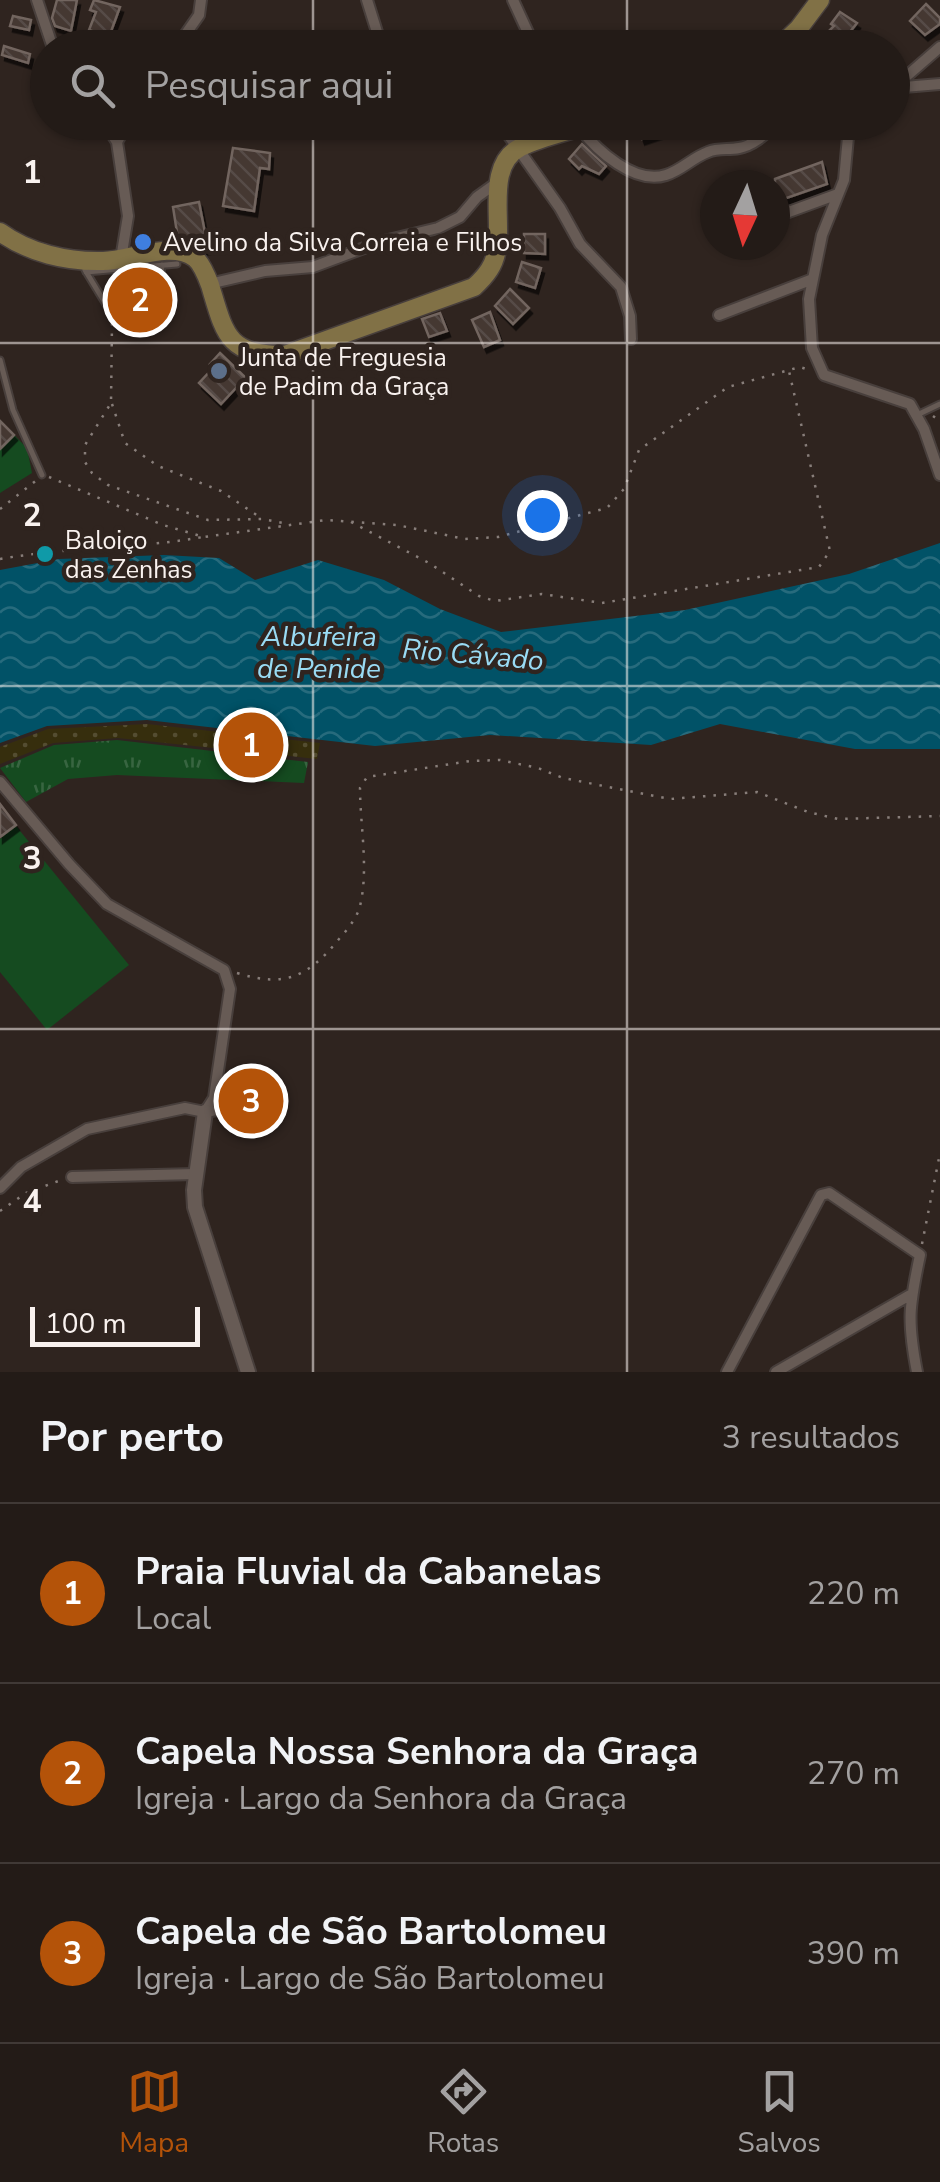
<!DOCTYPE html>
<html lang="pt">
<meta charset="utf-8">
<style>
:root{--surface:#231b17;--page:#2b2420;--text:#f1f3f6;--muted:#a3a1a1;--line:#403936;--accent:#b45309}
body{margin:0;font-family:"Nunito Sans",sans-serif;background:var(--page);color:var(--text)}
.compass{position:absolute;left:700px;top:170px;width:90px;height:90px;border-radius:50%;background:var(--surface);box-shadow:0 2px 8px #0004;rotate:184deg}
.scale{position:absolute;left:30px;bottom:25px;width:170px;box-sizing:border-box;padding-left:10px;border:5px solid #f9f2ef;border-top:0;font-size:28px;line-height:35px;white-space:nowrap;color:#f9f2ef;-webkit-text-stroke:8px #2f241f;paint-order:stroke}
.you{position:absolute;left:542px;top:515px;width:35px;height:35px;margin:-25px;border:8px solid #fff;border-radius:50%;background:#1a73e8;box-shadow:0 0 0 15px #1a73e833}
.badge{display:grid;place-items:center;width:65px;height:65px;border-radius:50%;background:var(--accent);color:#fff;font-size:32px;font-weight:700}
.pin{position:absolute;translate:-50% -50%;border:5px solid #fff;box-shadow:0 2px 10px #0006}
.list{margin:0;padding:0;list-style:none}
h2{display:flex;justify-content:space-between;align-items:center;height:130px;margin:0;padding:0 40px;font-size:42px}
h2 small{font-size:32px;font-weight:400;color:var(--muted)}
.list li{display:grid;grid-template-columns:65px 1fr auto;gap:30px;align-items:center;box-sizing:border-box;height:180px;padding:0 40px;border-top:2px solid var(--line)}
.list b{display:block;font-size:38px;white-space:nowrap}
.list p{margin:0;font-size:32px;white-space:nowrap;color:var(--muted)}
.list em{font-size:32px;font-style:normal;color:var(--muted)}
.icon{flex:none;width:55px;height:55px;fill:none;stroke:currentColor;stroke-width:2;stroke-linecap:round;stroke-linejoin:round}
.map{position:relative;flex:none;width:940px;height:1372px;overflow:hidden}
.search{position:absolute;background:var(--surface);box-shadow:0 2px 8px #0004;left:30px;right:30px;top:30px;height:110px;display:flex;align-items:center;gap:25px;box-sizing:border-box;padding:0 35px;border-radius:55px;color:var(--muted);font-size:38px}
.sheet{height:670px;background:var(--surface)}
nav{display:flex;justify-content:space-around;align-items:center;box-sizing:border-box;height:140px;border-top:2px solid var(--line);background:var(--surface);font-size:28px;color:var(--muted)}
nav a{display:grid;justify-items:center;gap:5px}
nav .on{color:var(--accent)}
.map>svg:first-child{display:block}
</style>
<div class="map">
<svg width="940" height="1372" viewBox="0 0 940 1372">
<defs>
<pattern id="sand-dots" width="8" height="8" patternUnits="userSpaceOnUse" patternTransform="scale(2.5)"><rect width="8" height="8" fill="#362e0d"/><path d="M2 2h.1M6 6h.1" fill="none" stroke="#544d31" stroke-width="1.8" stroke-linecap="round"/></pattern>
<pattern id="park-tufts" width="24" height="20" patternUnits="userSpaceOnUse" patternTransform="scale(2.5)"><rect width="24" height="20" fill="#154b20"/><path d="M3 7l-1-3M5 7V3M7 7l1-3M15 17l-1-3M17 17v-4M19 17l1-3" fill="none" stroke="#386541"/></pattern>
<pattern id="water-waves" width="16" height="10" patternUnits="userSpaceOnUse" patternTransform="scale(2.5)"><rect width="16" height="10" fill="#015267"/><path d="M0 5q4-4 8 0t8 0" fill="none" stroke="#276b7d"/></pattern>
<pattern id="building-back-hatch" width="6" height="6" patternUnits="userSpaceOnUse" patternTransform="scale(2.5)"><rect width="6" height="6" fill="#443833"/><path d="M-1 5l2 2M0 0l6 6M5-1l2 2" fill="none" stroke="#564c47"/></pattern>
<filter id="shadow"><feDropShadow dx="3" dy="5.5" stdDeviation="0" flood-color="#0009"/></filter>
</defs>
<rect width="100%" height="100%" fill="#2f241f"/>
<path fill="#154b20" d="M0,421L27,448L32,473L0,493Z
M16,826L129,965L47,1030L0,972V839Z"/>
<path fill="url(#sand-dots)" d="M147,724L320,743L317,759L118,738L53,743L0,764V747L48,729Z"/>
<path fill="url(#park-tufts)" d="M117,740L308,762L304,783L117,775L68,779L26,802L0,768L54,745Z"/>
<path fill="url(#water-waves)" d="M940,543V749H855L720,724L651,745L490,735L375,746L147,720L47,726L0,743V570L59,559L164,555L219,558L255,580L318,560L384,580L440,609L501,632L685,610L849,574Z"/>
<path fill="url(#building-back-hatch)" stroke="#72655f" stroke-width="2.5" filter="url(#shadow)" d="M57,0H77L71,31L55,26L52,18Z
M94,0L120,7L109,37L89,30L96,12L90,10Z
M926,4L940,18V24L925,35L910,21Z
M840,12L857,23L842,42L837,48H812L834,26L831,24Z
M13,16L31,20L29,30L10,26Z
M4,46L30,54L28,63L2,55Z
M636,122H686V124L642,139Z
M582,144L606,166L599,174L582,166L579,169L569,159Z
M233,148L270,153L269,169L260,168L254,211L223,206Z
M822,162L827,184L775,202V179Z
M199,202L208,248L204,249L178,239L173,207Z
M524,234H545V254L524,253Z
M522,262L541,268L535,288L516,282Z
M135,280L154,281L152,307L145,306V314L134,313L135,306H127L128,295H134Z
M510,289L529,308L513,324L495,306Z
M490,312L500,340L484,347L472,320Z
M440,313L447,331L429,337L422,319Z
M220,353L249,381L239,391L236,388L221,404L199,383L214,367L210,364Z
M0,421L14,435L0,449Z
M0,804L16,825L0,837Z"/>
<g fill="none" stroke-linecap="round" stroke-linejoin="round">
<g stroke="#483f3c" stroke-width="9">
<path id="service" d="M85,270L113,316
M86,272L177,264
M160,283L162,265
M0,360L13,410L42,475
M917,415L940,404"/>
</g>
<g stroke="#483f3c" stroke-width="14">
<path id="minor" d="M37,0L53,48
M367,0L382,48
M513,0L535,48
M176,48L199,15L201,0
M892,88L940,84
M893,88L940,47
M104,122L117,142
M503,122L504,129L560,208L580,244L621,287L630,316L631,339
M839,122L848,137L844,180L822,235L809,299L812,348L824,375L910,404L924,429L940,475
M580,128C597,151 635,185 666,175C682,170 692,158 708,152C718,148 728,150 739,148C755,145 766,133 778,122
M775,217L838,194
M121,259L128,216L117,142L128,122
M209,284L265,271L313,267L380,242L438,228L460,217L477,197L498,182
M719,315L813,279
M0,782L69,864L107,904L224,970L230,989L214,1098L205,1112
M72,1177L196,1174
M0,1188L21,1167L87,1129L185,1108L205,1112L222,1109L261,1098L267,1094L268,1079L262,1074L254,1073L216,1085
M727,1372L821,1195L829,1193L920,1255C909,1307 907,1320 917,1372
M776,1372L910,1295"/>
</g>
<g stroke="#483f3c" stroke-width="18">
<path id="tertiary" d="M205,1112L194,1190L195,1207L248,1372"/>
</g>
<g stroke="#483f3c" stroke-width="21">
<path id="primary" d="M778,48L799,28L820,0
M0,232C29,253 67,262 103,261C130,261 171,240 195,258C202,264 207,277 210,285C225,335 227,355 285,355L474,287C486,276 495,265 497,248C502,217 486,164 521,147C544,136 572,131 596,122"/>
</g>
<path stroke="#887e7a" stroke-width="2.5" stroke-dasharray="2.5 8" stroke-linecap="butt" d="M112,323L111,403L85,445V462L92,473L108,485L208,520L263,519L288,524
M112,404L125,443L158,466L221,491L261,518
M933,416L940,421
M49,477L163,525L204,537L326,520L397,525L465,539L498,537L607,508L624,489L639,450L728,387L800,367L809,370
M0,509L38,479
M351,522L429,563L479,596L495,601L542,594L602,603L819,567L830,551L789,371
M0,559C68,547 135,549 203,537
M237,973C285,988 308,977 339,939C347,930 357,918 360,906C369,869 360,825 360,788L367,777L470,761L500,760L538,768L563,778L670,799L757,792L808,812L838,819L940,816
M0,1211L26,1193L61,1180
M922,1244L940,1153"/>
<use href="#service" stroke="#675b55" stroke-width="5"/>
<use href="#minor" stroke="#675b55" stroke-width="10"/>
<use href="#tertiary" stroke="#675b55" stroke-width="14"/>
<use href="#primary" stroke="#817146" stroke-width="18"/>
</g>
<path fill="none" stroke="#f9f2ef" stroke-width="2.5" stroke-opacity="0.55" d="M313,0V48M627,0V48M313,122V1372M627,122V1372M0,343H940M0,686H940M0,1029H940"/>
<circle fill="#3f7fe0" stroke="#2f241f" stroke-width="4" cx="143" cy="242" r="10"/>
<circle fill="#5c6f8a" stroke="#2f241f" stroke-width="4" cx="219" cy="371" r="10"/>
<circle fill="#0f9aa8" stroke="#2f241f" stroke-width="4" cx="45" cy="554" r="10"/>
<g text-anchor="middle" stroke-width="9" stroke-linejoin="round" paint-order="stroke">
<g font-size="25" fill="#f9f2ef" stroke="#2f241f" text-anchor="start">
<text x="163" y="251">Avelino da Silva Correia e Filhos</text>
<text x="239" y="366">Junta de Freguesia<tspan x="239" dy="29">de Padim da Graça</tspan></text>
<text x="65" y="549">Baloiço<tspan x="65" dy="29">das Zenhas</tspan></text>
</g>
<g font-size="28" font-style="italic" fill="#99dbf4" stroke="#2f241f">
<text x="319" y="646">Albufeira<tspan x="319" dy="32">de Penide</tspan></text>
<text transform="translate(473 654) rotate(5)" y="10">Rio Cávado</text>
</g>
</g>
<g font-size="32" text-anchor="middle" font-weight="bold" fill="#f9f2ef" stroke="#2f241f" stroke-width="9" stroke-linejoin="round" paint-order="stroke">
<text x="32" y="183">1</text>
<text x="32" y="526">2</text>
<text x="32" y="869">3</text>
<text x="32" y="1212">4</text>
</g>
</svg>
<svg class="compass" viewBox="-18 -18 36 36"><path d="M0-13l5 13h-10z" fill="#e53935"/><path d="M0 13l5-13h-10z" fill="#a3a1a1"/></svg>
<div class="scale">100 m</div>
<div class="you"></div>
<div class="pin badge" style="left:251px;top:745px">1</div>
<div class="pin badge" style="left:140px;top:300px">2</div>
<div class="pin badge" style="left:251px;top:1101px">3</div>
<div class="search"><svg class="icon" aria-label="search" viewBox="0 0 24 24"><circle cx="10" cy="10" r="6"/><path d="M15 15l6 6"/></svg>Pesquisar aqui</div>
</div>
<section class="sheet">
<h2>Por perto<small>3 resultados</small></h2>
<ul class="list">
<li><span class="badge">1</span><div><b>Praia Fluvial da Cabanelas</b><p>Local</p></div><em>220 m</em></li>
<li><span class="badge">2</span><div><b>Capela Nossa Senhora da Graça</b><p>Igreja · Largo da Senhora da Graça</p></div><em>270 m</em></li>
<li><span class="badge">3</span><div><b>Capela de São Bartolomeu</b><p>Igreja · Largo de São Bartolomeu</p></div><em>390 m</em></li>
</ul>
</section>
<nav>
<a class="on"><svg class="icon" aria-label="map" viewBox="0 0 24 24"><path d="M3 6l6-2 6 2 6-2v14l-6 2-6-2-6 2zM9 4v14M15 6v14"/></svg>Mapa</a>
<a><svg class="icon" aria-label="directions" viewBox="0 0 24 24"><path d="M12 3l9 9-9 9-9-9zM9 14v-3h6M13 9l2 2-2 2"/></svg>Rotas</a>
<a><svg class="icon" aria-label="saved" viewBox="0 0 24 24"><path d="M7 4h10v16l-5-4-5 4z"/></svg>Salvos</a>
</nav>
